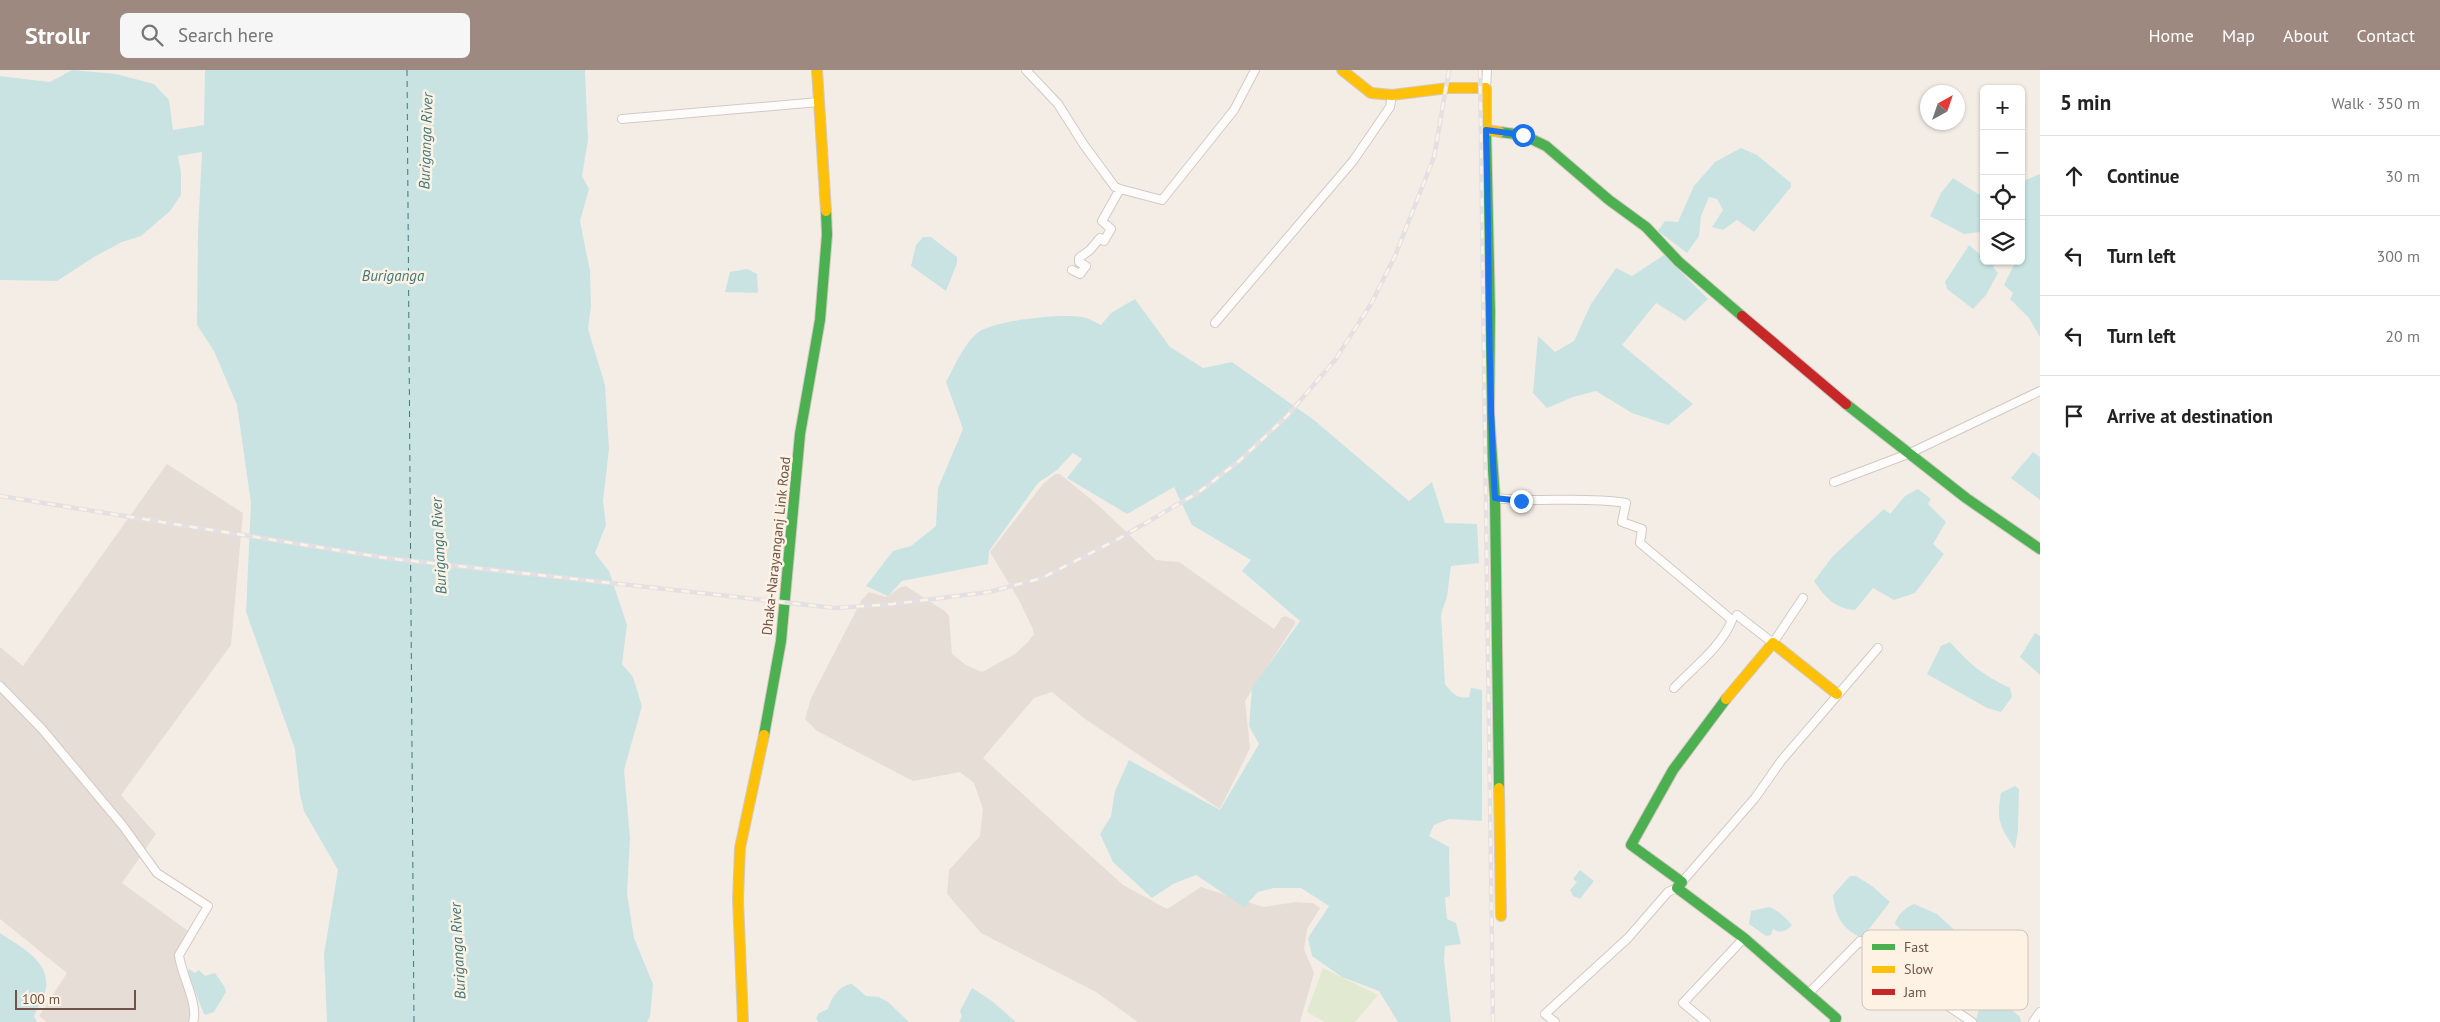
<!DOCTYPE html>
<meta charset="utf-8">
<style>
:root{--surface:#fff;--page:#f6f6f6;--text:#222;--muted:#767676;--line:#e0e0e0;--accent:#9e8980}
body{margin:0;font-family:"PT Sans",sans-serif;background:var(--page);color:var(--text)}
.controls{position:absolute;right:15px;top:15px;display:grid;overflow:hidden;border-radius:8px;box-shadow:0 1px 4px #0004}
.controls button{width:45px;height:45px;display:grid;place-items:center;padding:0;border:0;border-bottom:1px solid var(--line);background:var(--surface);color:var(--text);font:25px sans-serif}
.compass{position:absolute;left:1920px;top:15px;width:45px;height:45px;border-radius:50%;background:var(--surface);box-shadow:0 1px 4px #0004;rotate:40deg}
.scale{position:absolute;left:15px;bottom:12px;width:121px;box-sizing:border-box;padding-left:5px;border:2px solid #6f5349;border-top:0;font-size:14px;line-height:18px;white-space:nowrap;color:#6f5349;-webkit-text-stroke:4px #fef2e5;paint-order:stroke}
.stop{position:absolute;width:15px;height:15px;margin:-11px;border:4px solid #1a73e8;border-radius:50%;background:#fff}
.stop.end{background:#1a73e8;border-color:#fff;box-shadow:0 1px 5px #0008}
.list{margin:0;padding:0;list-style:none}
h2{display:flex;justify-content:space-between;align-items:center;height:65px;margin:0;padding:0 20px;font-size:21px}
h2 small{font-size:16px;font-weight:400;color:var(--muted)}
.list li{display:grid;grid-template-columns:32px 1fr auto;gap:15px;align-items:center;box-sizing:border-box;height:80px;padding:0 20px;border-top:1px solid var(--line)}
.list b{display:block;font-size:19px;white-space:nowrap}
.list em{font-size:16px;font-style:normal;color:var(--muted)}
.icon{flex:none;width:28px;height:28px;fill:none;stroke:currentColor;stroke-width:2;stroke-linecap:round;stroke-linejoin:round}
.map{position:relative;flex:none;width:2040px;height:952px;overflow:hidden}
header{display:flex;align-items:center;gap:30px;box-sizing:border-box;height:70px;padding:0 25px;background:var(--accent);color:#fff}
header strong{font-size:24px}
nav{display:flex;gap:28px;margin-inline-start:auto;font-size:18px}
.search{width:350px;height:45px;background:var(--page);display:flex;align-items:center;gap:12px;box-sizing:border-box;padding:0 18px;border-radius:8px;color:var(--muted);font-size:19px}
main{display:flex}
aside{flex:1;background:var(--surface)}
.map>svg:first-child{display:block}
</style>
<header>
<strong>Strollr</strong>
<div class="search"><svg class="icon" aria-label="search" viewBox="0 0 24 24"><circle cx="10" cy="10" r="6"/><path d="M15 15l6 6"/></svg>Search here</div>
<nav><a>Home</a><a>Map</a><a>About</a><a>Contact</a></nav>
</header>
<main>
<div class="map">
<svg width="2040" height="952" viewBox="0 0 2040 952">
<rect width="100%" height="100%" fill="#f4ede6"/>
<path fill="#e6ddd7" d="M167,394L243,443L231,575L121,725L156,764L122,813L195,866L178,893L197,952H47L39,946L67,903L0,849V577L23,596Z
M1055,404H1060L1099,436L1156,490L1179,492L1274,559L1282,547L1286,546L1295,551V554L1245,631L1250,678L1220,739L1085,649L1052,622L1034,628L983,688L1123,815L1167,839L1201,817L1263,837L1296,832L1313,833L1320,838L1307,859L1304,879L1314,903L1300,952H1138L1096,922L981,863L947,824L949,800L980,766L983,739L974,713L960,702L913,711L817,661L805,649L811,628L861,531L869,522L886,527L901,517L906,516L946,542L949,546L952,584L966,595L982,602L1015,584L1027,573L1034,564L1032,557L1019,530L990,482L1043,414Z"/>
<path fill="#e2e9d1" d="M1323,898L1378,925L1355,952H1325L1307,942Z"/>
<path fill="#c9e3e3" d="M72,0L116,4L154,14L169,30L173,60L204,55L205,0H585L588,70L582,106L589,119L580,151L590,201L591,236L588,259L605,315L609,379L603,431L606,455L595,483L609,501L627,555L622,594L633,607L642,636L624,700L630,768L627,824L634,868L653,914L650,947L647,952H327L324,884L338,800L304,741L300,725L295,679L246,542L251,433L237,335L214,281L197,255L198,161L202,82L178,86L181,103V125L170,141L141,166L122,172L94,187L57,211L0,210V6L50,12Z
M1741,78L1757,85L1791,113V117L1754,162L1737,150L1723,160L1712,157L1723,140L1717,129L1709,127L1701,146L1699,166L1687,183L1658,161L1665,151L1678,152L1694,116L1715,92Z
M2040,104V267L2029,248L2010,229L2013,223L2004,215L2016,191H2021V112Z
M1953,108L1978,124H1984V171L1980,162L1964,164L1930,146L1941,123Z
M923,167H931L957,187V193L946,221L911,196L916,175Z
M1969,175L1984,188V191H1997L1993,197L1998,203L1986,225L1973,239L1947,219L1945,212Z
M1664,185L1708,229L1685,251L1656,233L1622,275L1693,334L1668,355L1632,343L1596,321L1573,327L1547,338L1533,323L1538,266L1555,282L1574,271L1591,234L1616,198L1632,206Z
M747,199L757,204L758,223L725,222L730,202Z
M1135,229L1170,277L1203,298L1232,292L1314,350L1409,431L1432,412L1445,453L1477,454L1479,493L1451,496L1447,527L1441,544L1445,614C1451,622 1458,630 1469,627L1471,618L1482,620V751L1449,749L1434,755L1429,766L1449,777L1450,826L1445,828L1447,849L1456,853L1461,874L1445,876L1444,890L1451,952H1398L1379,921L1342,907L1312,886L1308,868L1329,836L1301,818H1274L1258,822L1244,837L1196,805L1173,814L1152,828L1113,792L1100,764L1111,746L1115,721L1129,690L1220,740L1259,674L1249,656L1252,618L1300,551L1242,501L1251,490L1192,455L1174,417L1127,444L1067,408L1082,389L1073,383L1057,400L1038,413L989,481L988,494L902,511L888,526L866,516L893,481L911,476L936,456L938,418L963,359L946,312C955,296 964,272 980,261C999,250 1066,242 1087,248C1092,250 1096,253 1101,255L1111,243Z
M2033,382L2040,387V430L2011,408Z
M1918,419L1931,429L1928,434L1946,452L1933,474L1944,484L1915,523L1894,530L1873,518L1855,540C1835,539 1825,527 1814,511L1833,486L1884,439L1890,444L1905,426Z
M2035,563L2040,566V605L2020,587Z
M1950,572C1971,595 1981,604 2010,618L2012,627L2001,642L1987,638L1927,604L1941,576Z
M2015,716L2019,719L2018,760L2015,779C2000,757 1996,750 2001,723Z
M1580,800L1594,811L1580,829L1573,826L1570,820L1577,812L1573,809Z
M1856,806L1872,816L1890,832L1862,868C1842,859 1835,846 1833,825L1850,806Z
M1914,834L1937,844L1962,867C1962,886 1945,905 1935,920L1930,922L1895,895L1894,891L1907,869L1905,863L1895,854C1897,845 1905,838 1914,834Z
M1769,837C1779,841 1785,847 1792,855C1787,861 1780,864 1773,859L1771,865L1766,866L1749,854L1751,841Z
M0,863C18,875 50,891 46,917C45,927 38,937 34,946L37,952H0Z
M189,899L195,903L199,900L205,906L215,903L224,916L226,922L214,942L205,945L203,942L188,902Z
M852,914L866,926L879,927L888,932L909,952H818L816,948L819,943L828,939C832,927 839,915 852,914Z
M1997,914L2006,921L2014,915L2015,921L2006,935L2020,947L2021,952H1976C1977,940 1985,925 1992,915Z
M972,918L992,931L1016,952H959L962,947L960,941Z"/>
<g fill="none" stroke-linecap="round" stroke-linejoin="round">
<path stroke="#41777b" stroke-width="1" stroke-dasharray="6 5" stroke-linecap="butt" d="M407,0L414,952"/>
<g stroke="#d2c9c4" stroke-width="10">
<path id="street" d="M1026,0L1058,34L1084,75L1115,117L1120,119
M1486,18L1487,0
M622,49L819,32
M1072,200L1080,204L1086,196L1079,192V188L1090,180L1100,168L1104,171L1111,159L1102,151L1120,119L1162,130L1234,40L1255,0
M1215,253L1353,91L1390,37L1392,25
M1834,412L1908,384L2040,321
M1495,428C1539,433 1583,426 1626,433L1622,452L1642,459L1640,473L1732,550C1722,576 1693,598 1674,618
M1737,545L1773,573L1803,528
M0,616L42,659L123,756L157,803L208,836L179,885C181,905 199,934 193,952
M1682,812L1755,728L1781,691L1878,578
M1808,924L1860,871L1894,900L1972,952
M1555,952L1545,944L1628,868L1668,822L1677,818
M1706,952L1683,933L1744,868
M2033,952L2040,942"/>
</g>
<g stroke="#d2c9c3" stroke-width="12">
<path id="fast" d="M1486,60L1490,242L1489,344L1495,428L1499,718
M1500,62L1523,65L1546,76L1609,130L1646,157L1679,192L1742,246
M1846,334L1966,428L2040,479
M1726,629L1673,700L1631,775L1682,812L1677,818L1744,868L1836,948L1835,952
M764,665L781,571L800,364L820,250L827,165L826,141"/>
</g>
<g stroke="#d2c9c3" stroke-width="12">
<path id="slow" d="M817,0L826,141
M1342,0L1371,23L1392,25L1448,18H1486V60L1500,62
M1726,629L1773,573L1837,624
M1499,718L1501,846
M743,952L738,829L740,778L764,665"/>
</g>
<g stroke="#d2c9c3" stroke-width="12">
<path id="jam" d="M1742,246L1846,334"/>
</g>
<use href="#street" stroke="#fdfcfb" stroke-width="8"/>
<use href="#fast" stroke="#4caf50" stroke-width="10"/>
<use href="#slow" stroke="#ffc107" stroke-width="10"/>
<use href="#jam" stroke="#c62828" stroke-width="10"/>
<g stroke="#e3e0e3" stroke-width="4.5">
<path id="rail" d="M1480,0L1493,952
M0,426L386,488L835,538L893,534L989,522L1042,508L1120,468L1199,422L1238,392L1286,347L1335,290L1371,234L1395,186L1434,87L1449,0"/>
</g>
<use href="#rail" stroke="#fef2e5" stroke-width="2.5" stroke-dasharray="8" stroke-linecap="butt"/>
</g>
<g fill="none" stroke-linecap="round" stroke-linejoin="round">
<path stroke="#1a73e8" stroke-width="6" d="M1521,431L1495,428C1487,305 1490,182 1486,60L1523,65"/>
</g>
<g text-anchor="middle" stroke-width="5" stroke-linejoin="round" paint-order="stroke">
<g font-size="14" fill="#6f5349" stroke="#fef2e5">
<text transform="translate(776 476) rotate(-84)" y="5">Dhaka-Narayanganj Link Road</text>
</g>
<g font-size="15" font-style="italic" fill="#41777b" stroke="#fef2e5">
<text transform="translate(426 71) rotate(-88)" y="5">Buriganga River</text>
<text x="393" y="211">Buriganga</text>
<text transform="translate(439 476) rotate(-93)" y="5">Buriganga River</text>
<text transform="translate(458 881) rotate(-93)" y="5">Buriganga River</text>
</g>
</g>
<rect x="1862" y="860" width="166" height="80" rx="8" fill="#fef2e5" stroke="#d3c2b6" stroke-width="1"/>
<rect x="1872" y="874" width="23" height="6" fill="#4caf50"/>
<rect x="1872" y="896" width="23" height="7" fill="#ffc107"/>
<rect x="1872" y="919" width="23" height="6" fill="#c62828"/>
<g font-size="14" fill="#6f5349">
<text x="1904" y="882">Fast</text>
<text x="1904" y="904">Slow</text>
<text x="1904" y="927">Jam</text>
</g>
</svg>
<div class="controls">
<button>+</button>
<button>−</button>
<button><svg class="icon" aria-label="locate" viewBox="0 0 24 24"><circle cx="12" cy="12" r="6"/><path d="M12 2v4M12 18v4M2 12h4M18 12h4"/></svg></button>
<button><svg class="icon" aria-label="layers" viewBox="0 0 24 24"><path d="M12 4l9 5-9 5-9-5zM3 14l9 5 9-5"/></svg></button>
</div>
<svg class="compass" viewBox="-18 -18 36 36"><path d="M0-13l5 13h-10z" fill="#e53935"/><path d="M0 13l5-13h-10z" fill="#767676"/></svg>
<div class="scale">100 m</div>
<div class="stop" style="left:1523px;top:65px"></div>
<div class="stop end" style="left:1521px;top:431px"></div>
</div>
<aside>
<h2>5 min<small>Walk · 350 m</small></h2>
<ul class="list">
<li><svg class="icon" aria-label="ahead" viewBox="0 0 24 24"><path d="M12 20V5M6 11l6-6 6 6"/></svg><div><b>Continue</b></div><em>30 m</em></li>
<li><svg class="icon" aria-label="left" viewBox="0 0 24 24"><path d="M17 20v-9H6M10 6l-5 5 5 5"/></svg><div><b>Turn left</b></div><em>300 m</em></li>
<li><svg class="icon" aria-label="left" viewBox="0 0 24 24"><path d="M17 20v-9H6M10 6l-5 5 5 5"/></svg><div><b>Turn left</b></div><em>20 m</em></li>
<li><svg class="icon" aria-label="arrive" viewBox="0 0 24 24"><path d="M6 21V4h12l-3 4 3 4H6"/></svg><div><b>Arrive at destination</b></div></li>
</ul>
</aside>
</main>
